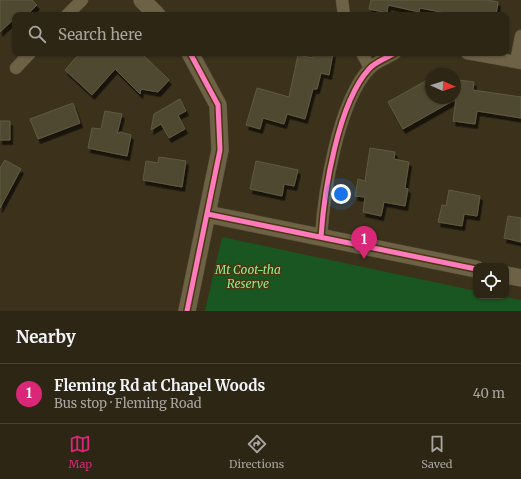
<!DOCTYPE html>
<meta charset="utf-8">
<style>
:root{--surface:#2d2615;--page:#393222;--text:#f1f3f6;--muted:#a7a5a0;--line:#484334;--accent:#db2777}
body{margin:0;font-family:Merriweather,serif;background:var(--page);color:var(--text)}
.controls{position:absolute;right:12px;bottom:12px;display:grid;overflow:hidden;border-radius:8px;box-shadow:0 1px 3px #0004}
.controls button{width:36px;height:36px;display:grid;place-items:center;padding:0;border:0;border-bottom:1px solid var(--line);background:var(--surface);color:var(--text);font:20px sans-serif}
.compass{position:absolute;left:425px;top:68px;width:36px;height:36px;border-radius:50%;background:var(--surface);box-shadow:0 1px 3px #0004;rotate:93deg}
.you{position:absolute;left:341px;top:194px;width:14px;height:14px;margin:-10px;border:3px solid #fff;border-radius:50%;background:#1a73e8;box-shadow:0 0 0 6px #1a73e833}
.badge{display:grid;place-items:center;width:26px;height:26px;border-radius:50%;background:var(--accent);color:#fff;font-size:13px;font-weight:700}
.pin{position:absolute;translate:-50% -33px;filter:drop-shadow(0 1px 2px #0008)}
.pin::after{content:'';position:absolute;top:21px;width:14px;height:12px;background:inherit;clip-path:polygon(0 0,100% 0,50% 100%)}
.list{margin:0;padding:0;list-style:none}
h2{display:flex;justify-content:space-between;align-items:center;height:52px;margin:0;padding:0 16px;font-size:17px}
h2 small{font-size:13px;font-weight:400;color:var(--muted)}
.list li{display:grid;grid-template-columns:26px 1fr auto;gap:12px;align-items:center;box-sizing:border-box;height:60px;padding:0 16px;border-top:1px solid var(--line)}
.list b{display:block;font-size:15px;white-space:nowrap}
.list p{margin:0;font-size:13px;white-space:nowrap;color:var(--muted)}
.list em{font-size:13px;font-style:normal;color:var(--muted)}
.icon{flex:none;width:22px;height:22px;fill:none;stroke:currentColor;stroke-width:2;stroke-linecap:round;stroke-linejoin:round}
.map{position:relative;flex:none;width:521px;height:311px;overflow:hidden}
.search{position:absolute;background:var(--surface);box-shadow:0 1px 3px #0004;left:12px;right:12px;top:12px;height:44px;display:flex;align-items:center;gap:10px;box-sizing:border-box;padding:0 14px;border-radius:8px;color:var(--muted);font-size:15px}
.sheet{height:112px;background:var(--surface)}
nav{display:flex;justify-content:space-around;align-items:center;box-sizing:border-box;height:56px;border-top:1px solid var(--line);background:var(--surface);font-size:11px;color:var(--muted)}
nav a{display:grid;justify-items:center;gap:2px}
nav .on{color:var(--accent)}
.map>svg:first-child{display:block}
</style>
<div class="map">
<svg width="521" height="311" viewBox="0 0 521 311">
<defs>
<filter id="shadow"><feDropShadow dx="2.5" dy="4.5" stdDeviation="0" flood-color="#0009"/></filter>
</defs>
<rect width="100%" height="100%" fill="#3c321c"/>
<path fill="#195621" d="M222,237L476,291V296H500L521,300V311H205Z"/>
<path fill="#4f4a32" stroke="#605a40" filter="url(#shadow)" d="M0,0H32L37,5L27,15H15V18L0,32Z
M371,0H487L498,2L496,15H456L420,8L419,12L388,5L387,13L369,9Z
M80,53H141L169,80L158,92L141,89L140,94L115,69L92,95L65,70Z
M314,53H333L329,75L321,73L317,89H313L305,119L287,114L284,124L263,118L260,129L246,125L257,88L289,97L298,55L313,58Z
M431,78V98H456L459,80L474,82L473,90L521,97V118L477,111L475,124L453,121L456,99L403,129L388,102Z
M180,99L186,111L178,115L185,129L169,138L161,124L151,130L154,114Z
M73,103L80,123L38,139L30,119Z
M105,111L122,114L117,134L120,132L131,135L127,156L88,148L92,128L101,129Z
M0,121H10V140H0Z
M370,148L395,152L394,159L409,162L405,188L408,189L405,206L384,202L381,216L363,212L365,197L355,196L358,179L365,181Z
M159,157L186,161L182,187L143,180L146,161L158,163Z
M5,160L21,169L0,208V168Z
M256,161L298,170L294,186L284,184L282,196L250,189Z
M449,190L480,196L477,216L464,214L462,226L438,222L442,205L446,206Z
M508,216L521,218V242L504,238Z"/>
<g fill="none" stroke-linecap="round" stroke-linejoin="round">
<g stroke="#564d3b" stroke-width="13">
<path id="street" d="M342,0L344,15
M67,15L82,0
M362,53L370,68
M467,53L521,63
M516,62L521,36
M16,68L30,53
M321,237C324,191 338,103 369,69C375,62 387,58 395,53"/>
</g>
<g stroke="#564d3b" stroke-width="18">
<path id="secondary" d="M142,0L157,15
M207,214L476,269
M506,275L521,278
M187,311L220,150L218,105L190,53"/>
</g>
<use href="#street" stroke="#6d6146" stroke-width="12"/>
<use href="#secondary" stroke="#6d6146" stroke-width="17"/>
<g stroke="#49380f" stroke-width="8">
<path id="cycleway" d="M207,214L476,269
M321,237C324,191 338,103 369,69C375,62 387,58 395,53
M187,311L220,150L218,105L190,53"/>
</g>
<use href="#cycleway" stroke="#fd7abc" stroke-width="5"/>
</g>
<g text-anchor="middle" stroke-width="3" stroke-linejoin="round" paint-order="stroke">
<g font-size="12" font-style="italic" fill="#8eea96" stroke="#49380f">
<text x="248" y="274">Mt Coot-tha<tspan x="248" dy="14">Reserve</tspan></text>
</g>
</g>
</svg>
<div class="controls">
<button><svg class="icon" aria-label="locate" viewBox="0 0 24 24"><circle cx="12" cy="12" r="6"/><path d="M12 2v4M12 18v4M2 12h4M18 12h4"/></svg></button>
</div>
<svg class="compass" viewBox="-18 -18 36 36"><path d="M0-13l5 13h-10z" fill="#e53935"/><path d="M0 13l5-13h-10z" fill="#a7a5a0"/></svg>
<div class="you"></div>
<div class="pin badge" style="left:364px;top:259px">1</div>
<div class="search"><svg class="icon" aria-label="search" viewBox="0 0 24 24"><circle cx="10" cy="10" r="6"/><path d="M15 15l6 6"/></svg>Search here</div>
</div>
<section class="sheet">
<h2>Nearby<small></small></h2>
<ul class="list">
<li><span class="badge">1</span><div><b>Fleming Rd at Chapel Woods</b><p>Bus stop · Fleming Road</p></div><em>40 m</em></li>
</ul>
</section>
<nav>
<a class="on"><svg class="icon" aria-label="map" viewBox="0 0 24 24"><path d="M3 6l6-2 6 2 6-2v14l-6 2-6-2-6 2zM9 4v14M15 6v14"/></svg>Map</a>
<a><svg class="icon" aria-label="directions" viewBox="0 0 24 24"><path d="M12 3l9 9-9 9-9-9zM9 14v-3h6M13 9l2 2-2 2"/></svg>Directions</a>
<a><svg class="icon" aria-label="saved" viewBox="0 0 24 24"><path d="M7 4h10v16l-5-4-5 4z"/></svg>Saved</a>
</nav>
